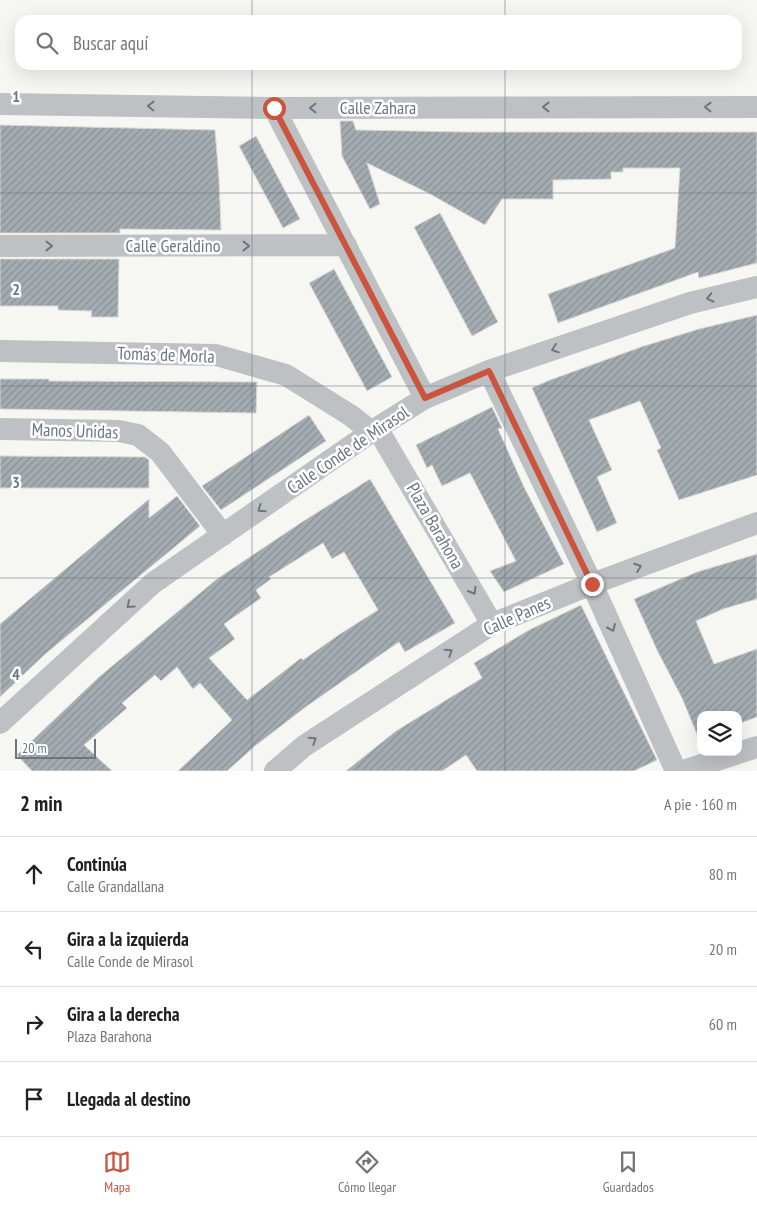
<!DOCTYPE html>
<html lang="es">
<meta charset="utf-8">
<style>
:root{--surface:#fff;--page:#f2f2f2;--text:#202124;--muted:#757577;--line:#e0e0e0;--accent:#cc543d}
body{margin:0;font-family:"PT Sans Narrow",sans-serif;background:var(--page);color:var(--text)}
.controls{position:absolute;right:15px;bottom:15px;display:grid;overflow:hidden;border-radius:10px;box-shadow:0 5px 20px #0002}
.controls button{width:45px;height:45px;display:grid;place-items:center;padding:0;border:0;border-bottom:1px solid var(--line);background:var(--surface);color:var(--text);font:25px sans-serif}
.scale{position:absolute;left:15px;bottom:12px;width:81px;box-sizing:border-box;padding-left:5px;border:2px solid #697780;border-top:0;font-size:14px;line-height:18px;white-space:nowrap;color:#697780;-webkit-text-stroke:4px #fff;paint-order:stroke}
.stop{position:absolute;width:15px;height:15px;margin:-11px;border:4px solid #cc543d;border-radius:50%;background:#fff}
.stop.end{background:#cc543d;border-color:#fff;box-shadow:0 1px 5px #0008}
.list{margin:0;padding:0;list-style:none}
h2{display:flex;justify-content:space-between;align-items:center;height:65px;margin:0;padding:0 20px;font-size:21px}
h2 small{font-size:16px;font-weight:400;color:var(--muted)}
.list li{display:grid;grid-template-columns:32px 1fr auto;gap:15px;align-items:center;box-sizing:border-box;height:75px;padding:0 20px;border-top:1px solid var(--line)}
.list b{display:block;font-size:19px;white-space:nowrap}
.list p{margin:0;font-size:16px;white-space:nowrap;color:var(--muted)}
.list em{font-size:16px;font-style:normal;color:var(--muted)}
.icon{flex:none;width:28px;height:28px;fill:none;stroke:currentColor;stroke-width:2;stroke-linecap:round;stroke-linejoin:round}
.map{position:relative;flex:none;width:757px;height:771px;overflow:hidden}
.search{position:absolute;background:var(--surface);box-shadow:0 5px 20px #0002;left:15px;right:15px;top:15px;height:55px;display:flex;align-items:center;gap:12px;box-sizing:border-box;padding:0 18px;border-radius:15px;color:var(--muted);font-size:19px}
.sheet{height:365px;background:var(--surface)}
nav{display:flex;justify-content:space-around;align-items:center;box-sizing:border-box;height:70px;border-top:1px solid var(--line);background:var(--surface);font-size:14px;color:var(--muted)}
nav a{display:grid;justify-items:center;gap:2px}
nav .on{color:var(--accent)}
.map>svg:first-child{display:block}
</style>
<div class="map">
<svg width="757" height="771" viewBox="0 0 757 771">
<defs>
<pattern id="building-hatch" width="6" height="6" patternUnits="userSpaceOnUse" patternTransform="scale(1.25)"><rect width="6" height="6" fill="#a5acb1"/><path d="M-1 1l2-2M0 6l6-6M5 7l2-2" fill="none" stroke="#8a9195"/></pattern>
</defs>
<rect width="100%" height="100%" fill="#f6f6f3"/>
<path fill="url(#building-hatch)" stroke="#d7d7d6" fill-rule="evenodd" d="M340,121H353L356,130L462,132H757V263L699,278L698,272L558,323L548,294L675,248L680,168H623V172H611V179L553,180V199H502L485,225L430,194L367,163L380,204L370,209L342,156Z
M0,125L215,130L219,179L221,230L120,229V233H0Z
M256,136L300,219L283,228L239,146Z
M440,213L498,322L472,336L414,227Z
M0,259H119L118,317H91L92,311L58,310V306H0Z
M334,269L392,377L367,391L309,283Z
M757,315V475L679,500L657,450L661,448L640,401L589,420L612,470L597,477L617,523L597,532L532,388L550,380L641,347L699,329Z
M0,379H49V381L257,382L256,413L0,409Z
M492,407L502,428L498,429L524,487L564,564L504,592L490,571L516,561L470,473L442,486L432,465L427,468L416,445Z
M309,415L326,441L221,510L202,486Z
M0,456L145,457L149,460V488H0Z
M370,479L455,623L405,652L399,642L380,655L307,706L255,746L227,771H178L232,720L200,683L193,689L177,667L161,681L155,675L122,703L127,708L84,745L112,771H32L17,755L99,677L217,579L299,524ZM323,543L332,559L344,552L378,610L340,634L303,660L301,658L247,700L209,658L235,639L224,624L261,598L256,590L271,579L269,577Z
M177,496L200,526L44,655L0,697V624L149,499V518Z
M757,554V599L723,609L696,621L714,664L757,649V717L738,724V715H701V738L699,739L682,698L657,650L634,599L697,572Z
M581,605L657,760L634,771H477L466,755L442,771H346L396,731L482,678L474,663L529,630Z"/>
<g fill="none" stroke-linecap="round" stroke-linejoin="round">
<path stroke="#bdc1c4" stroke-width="22" d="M0,104L274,108L757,107
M274,108L425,398
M0,246L346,245
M0,351L216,355L286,375L350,415L372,432
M489,371L592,584L676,771
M377,428L492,624
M0,429L119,431L138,435L160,452L223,535
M0,723L153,583L377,428L425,398L489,371L690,303L757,287
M275,771L304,746L492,624L592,584L757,523
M683,771L757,747"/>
</g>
<defs><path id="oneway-chevron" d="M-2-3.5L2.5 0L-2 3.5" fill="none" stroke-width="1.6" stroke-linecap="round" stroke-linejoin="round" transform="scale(1.25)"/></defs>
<g stroke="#697780">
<use href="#oneway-chevron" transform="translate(151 106) rotate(-179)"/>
<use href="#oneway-chevron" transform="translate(546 107) rotate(180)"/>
<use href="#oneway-chevron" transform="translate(708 107) rotate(180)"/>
<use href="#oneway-chevron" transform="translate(313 108) rotate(180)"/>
<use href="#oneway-chevron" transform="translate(49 246)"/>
<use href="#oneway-chevron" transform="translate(246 246)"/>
<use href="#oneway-chevron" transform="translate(710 298) rotate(167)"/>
<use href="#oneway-chevron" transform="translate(555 349) rotate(161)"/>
<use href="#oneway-chevron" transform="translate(261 509) rotate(145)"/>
<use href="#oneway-chevron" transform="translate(638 567) rotate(-20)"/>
<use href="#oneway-chevron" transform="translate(473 591) rotate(60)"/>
<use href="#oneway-chevron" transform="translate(130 605) rotate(138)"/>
<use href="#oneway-chevron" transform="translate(612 628) rotate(66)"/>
<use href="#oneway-chevron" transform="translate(449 652) rotate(-33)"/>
<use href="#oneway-chevron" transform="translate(313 740) rotate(-33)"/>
</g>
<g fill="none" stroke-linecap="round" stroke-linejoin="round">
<path stroke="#cc543d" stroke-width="6" d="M274,108L425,398L489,371L592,584"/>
</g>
<path fill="none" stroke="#697780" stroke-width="1" stroke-opacity="0.55" d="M252,0V20M505,0V20M252,65V771M505,65V771M0,193H757M0,386H757M0,578H757"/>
<g text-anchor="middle" stroke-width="5" stroke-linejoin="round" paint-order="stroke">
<g font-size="18" fill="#697780" stroke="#fff">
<text x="378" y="114">Calle Zahara</text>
<text x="173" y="252">Calle Geraldino</text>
<text transform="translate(166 355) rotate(2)" y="6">Tomás de Morla</text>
<text transform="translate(75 431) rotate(2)" y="6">Manos Unidas</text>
<text transform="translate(348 450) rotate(-34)" y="6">Calle Conde de Mirasol</text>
<text transform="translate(435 526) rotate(60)" y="6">Plaza Barahona</text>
<text transform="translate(517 616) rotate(-24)" y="6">Calle Panes</text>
</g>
</g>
<g font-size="16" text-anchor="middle" font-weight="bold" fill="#697780" stroke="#fff" stroke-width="5" stroke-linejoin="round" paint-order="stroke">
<text x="16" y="102">1</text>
<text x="16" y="295">2</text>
<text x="16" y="488">3</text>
<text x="16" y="680">4</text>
</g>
</svg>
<div class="controls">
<button><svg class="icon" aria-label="layers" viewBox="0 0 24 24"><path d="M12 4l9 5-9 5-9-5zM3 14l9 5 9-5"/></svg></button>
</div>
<div class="scale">20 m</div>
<div class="stop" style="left:274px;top:108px"></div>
<div class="stop end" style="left:592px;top:584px"></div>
<div class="search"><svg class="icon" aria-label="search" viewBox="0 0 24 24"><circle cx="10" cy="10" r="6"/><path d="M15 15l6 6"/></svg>Buscar aquí</div>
</div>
<section class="sheet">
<h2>2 min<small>A pie · 160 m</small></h2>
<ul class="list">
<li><svg class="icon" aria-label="ahead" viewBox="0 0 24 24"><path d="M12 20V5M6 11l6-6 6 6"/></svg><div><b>Continúa</b><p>Calle Grandallana</p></div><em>80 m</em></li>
<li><svg class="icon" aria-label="left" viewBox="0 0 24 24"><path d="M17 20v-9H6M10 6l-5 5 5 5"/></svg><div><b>Gira a la izquierda</b><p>Calle Conde de Mirasol</p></div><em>20 m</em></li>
<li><svg class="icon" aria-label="right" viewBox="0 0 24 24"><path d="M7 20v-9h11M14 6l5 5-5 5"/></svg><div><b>Gira a la derecha</b><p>Plaza Barahona</p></div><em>60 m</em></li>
<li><svg class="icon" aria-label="arrive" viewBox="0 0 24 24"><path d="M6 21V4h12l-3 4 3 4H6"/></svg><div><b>Llegada al destino</b></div></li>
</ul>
</section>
<nav>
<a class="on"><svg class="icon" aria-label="map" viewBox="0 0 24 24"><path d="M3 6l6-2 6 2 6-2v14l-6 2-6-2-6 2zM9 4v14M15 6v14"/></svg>Mapa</a>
<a><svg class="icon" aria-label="directions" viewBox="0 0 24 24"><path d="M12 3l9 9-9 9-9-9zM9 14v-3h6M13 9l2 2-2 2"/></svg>Cómo llegar</a>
<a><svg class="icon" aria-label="saved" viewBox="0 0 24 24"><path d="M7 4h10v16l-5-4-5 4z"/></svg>Guardados</a>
</nav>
